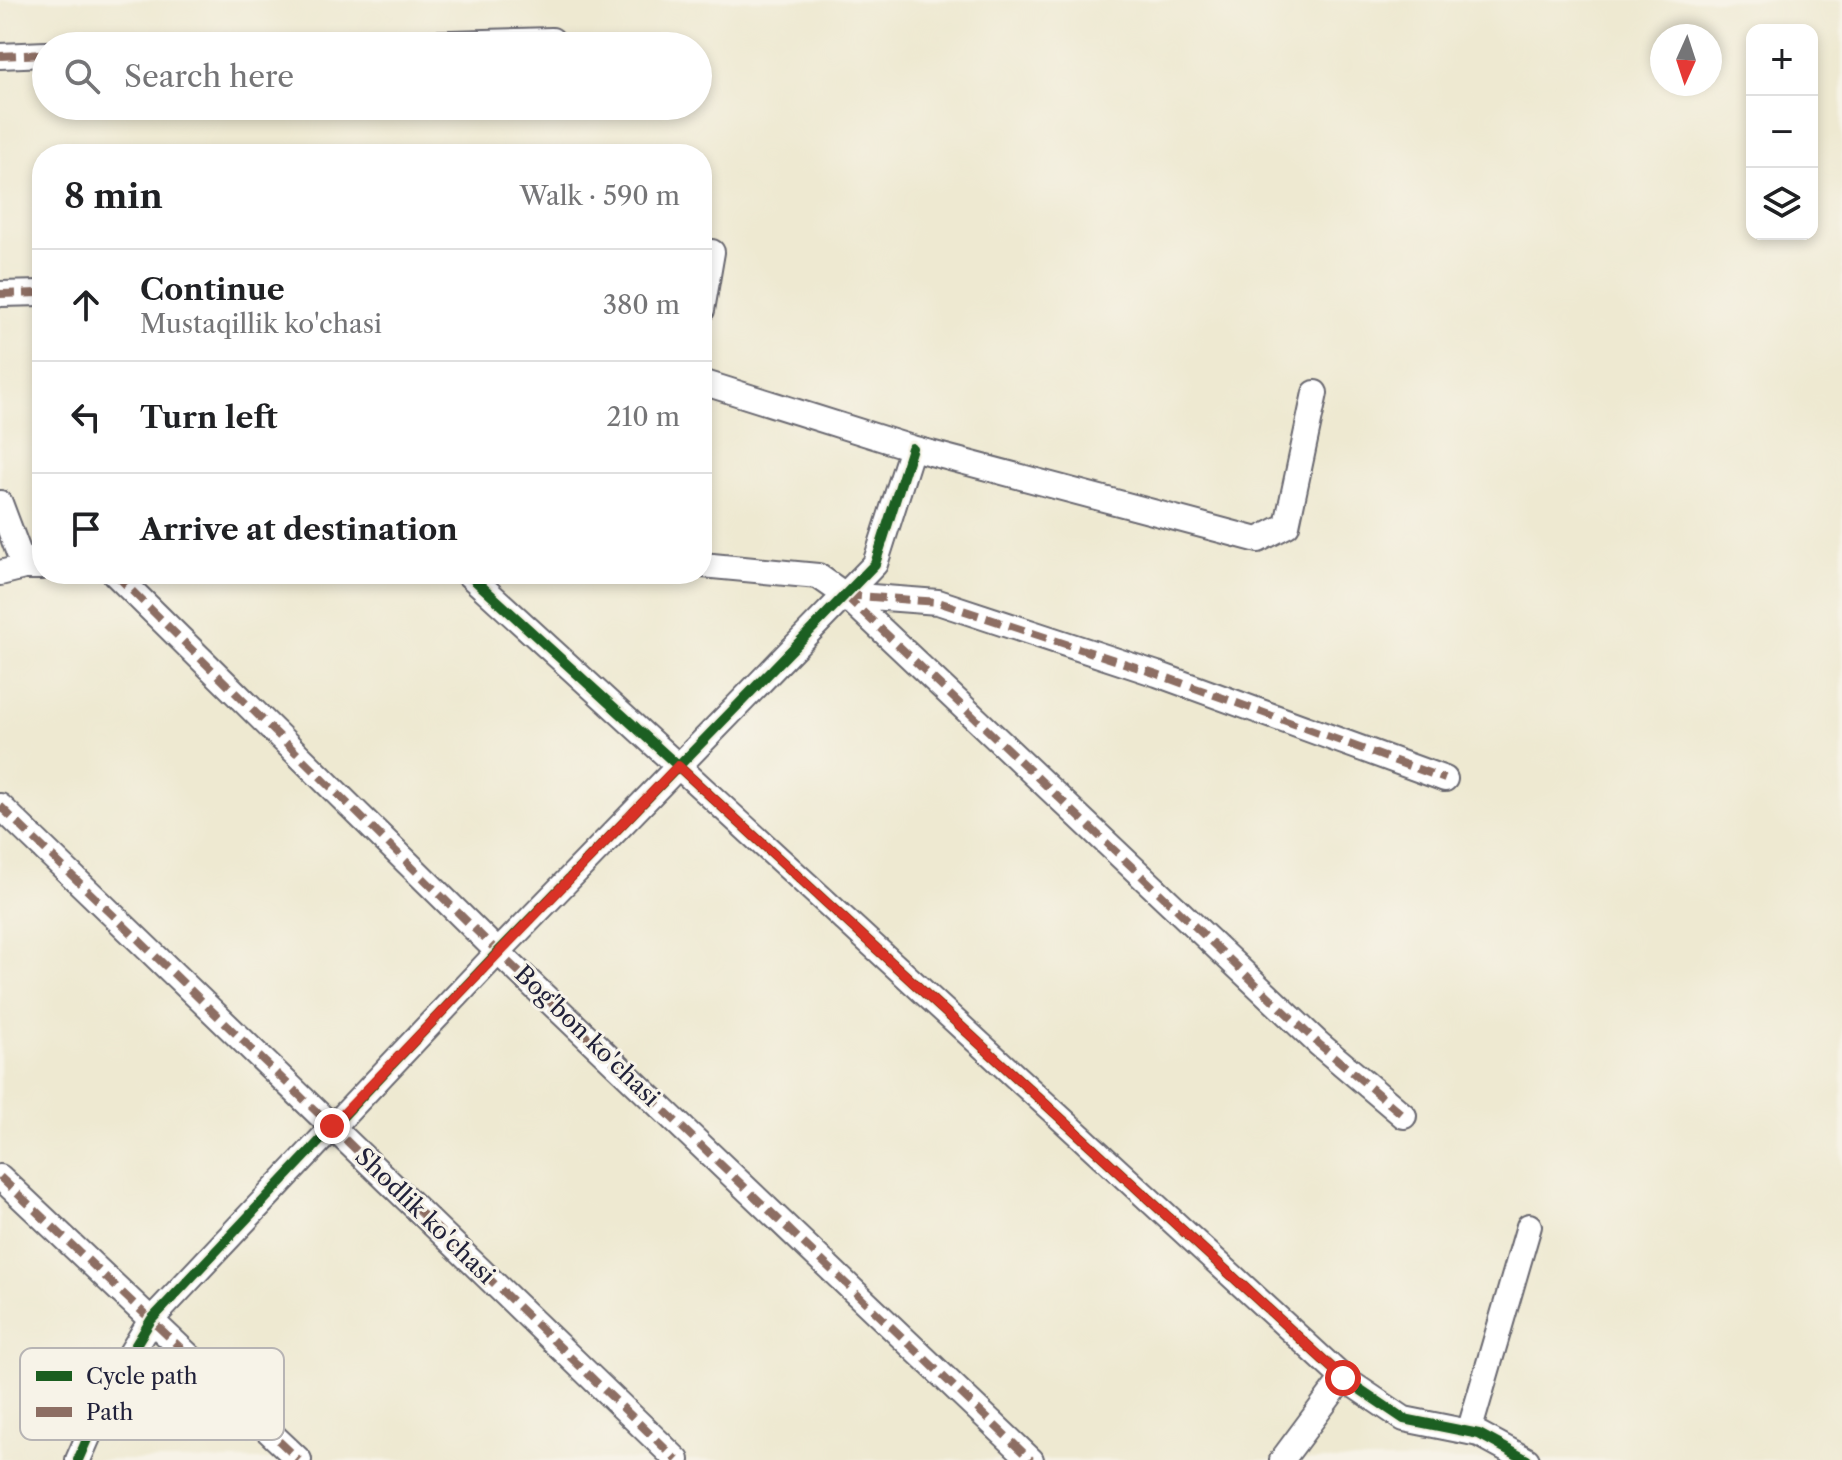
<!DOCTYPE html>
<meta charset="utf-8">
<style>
:root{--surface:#fff;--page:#f6f6f6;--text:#202124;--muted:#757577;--line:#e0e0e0}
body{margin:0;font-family:"Libre Caslon Text",serif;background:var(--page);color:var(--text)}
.controls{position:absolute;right:24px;top:24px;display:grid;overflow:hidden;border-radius:16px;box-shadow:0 4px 12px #0003}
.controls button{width:72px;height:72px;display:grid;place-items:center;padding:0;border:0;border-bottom:2px solid var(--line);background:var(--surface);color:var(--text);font:40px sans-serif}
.compass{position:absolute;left:1650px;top:24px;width:72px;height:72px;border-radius:50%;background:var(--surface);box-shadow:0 4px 12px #0003;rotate:183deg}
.stop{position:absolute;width:24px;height:24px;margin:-18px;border:6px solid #d93025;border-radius:50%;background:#fff}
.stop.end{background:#d93025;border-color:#fff;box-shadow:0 2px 8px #0008}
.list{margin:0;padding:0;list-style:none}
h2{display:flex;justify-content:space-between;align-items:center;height:104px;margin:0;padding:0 32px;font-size:34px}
h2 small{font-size:26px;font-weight:400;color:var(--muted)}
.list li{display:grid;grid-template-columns:52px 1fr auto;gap:24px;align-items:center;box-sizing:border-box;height:112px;padding:0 32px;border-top:2px solid var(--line)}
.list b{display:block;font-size:30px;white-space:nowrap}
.list p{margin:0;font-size:26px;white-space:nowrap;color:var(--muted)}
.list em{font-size:26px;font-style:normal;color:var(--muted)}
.icon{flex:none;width:44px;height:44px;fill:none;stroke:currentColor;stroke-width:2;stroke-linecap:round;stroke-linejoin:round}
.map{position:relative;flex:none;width:1842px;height:1460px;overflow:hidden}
.search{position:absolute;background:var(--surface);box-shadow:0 4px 12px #0003;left:32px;top:32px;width:680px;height:88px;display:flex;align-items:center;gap:20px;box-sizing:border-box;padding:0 28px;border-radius:44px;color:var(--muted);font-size:30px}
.panel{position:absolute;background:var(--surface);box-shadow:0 4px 12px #0003;left:32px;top:144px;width:680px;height:440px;border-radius:32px}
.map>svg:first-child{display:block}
</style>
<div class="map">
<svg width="1842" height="1460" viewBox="0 0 1842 1460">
<rect width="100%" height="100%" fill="#f7f3e8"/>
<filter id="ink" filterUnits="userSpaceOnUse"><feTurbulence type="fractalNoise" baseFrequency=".0125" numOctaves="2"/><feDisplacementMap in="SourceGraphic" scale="16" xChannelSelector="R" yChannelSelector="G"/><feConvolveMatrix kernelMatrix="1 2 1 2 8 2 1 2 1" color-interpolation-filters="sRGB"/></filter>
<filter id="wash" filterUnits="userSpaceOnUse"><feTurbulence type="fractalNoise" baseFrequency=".006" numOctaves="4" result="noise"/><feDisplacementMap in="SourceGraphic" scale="32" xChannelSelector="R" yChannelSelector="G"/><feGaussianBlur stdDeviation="1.8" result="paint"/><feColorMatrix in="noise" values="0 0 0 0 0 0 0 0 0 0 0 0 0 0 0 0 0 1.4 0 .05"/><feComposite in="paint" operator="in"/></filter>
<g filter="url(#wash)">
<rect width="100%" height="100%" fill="#eee9d1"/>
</g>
<g filter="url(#ink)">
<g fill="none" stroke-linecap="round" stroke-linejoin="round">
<g stroke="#696870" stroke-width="28">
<path id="minor" d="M349,46L552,40
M0,56L46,54
M0,294L42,293
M702,310L712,252
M702,382L912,448L1258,540L1287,525L1315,393
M0,503L24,567
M702,565L818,576L845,595L1319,1044L1404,1116
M0,573L24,567H42
M115,574L498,952L1031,1460
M468,574L678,766L1343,1378L1404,1419L1479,1434L1527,1460
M845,595L938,602L1157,674L1445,779
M0,806L677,1460
M0,1177L299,1460
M1469,1432L1529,1226
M78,1460L109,1389L151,1320L498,952L875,564L912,448
M1282,1460L1343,1378"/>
</g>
<use href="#minor" stroke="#fff" stroke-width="24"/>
<path stroke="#8d6e63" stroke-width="8" stroke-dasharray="16 8" stroke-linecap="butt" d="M349,46L552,40
M0,56L46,54
M0,294L42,293
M115,574L498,952L1031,1460
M845,595L1319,1044L1404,1116
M845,595L938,602L1157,674L1445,779
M0,806L677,1460
M0,1177L299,1460"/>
<g stroke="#f7f3e8" stroke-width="15">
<path id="cycleway" d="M468,574L678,766L1343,1378L1404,1419L1479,1434L1527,1460
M78,1460L109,1389L151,1320L498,952L875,564L912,448"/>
</g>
<use href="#cycleway" stroke="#1b5e20" stroke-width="10"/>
</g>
</g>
<g fill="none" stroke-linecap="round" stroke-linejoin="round" filter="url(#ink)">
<path stroke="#d93025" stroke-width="10" d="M332,1126L678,766L1343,1378"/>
</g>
<g text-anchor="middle" stroke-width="6" stroke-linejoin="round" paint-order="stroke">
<g font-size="24" fill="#22223b" stroke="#f7f3e8">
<text transform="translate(587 1036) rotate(44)" y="8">Bog'bon ko'chasi</text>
<text transform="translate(425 1216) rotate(44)" y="8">Shodlik ko'chasi</text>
</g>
</g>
<rect x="20" y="1348" width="264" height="92" rx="12" fill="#f7f3e8" stroke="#b7b4b4" stroke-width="2"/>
<rect x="36" y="1371" width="36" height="10" fill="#1b5e20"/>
<rect x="36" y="1407" width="36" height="10" fill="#8d6e63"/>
<g font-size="22" fill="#22223b">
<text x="86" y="1384">Cycle path</text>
<text x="86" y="1420">Path</text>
</g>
</svg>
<div class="controls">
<button>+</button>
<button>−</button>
<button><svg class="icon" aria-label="layers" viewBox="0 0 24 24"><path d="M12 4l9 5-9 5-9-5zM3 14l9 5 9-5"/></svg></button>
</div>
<svg class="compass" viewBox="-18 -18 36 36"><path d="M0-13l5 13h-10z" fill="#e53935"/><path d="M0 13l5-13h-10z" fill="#757577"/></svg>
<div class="stop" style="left:1343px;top:1378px"></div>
<div class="stop end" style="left:332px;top:1126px"></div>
<div class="search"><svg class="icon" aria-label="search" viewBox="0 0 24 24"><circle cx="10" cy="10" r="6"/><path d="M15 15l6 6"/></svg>Search here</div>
<section class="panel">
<h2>8 min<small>Walk · 590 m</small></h2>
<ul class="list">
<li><svg class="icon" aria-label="ahead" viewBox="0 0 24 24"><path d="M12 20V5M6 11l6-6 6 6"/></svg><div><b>Continue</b><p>Mustaqillik ko'chasi</p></div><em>380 m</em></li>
<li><svg class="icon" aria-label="left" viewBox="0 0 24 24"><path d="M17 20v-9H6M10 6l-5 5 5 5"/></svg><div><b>Turn left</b></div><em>210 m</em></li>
<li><svg class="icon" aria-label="arrive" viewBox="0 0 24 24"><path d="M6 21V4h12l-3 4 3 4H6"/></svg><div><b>Arrive at destination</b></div></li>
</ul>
</section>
</div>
